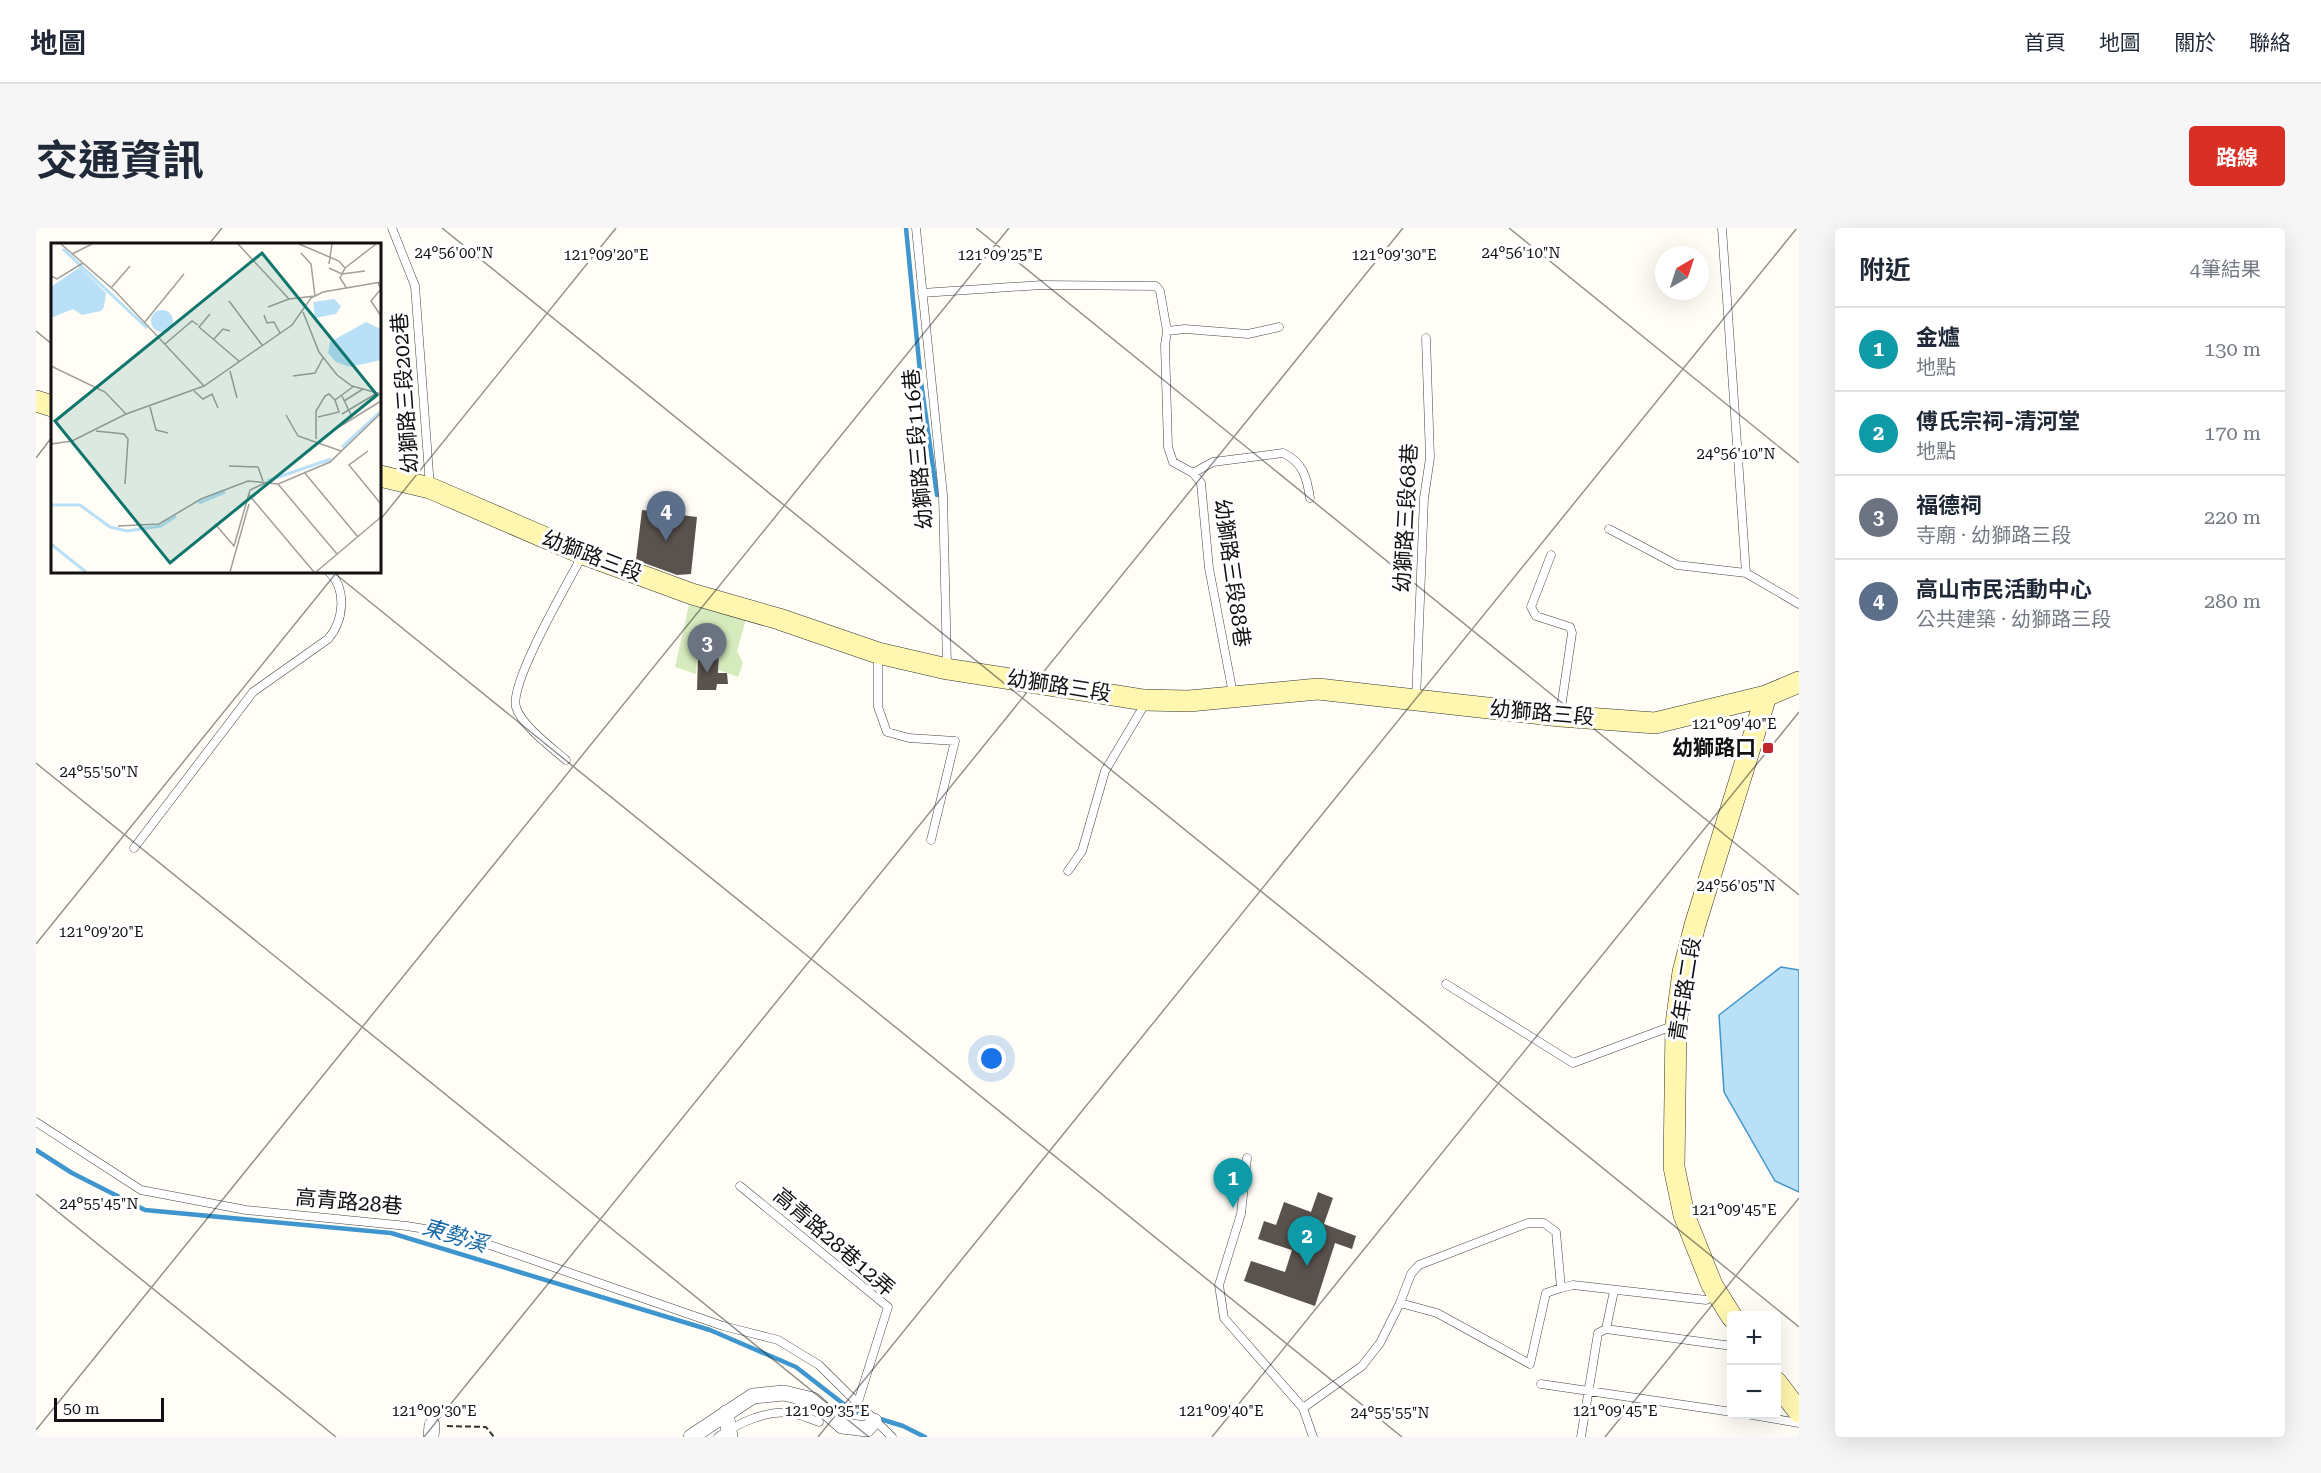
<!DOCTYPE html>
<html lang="zh-TW">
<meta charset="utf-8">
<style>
:root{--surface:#fff;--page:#f6f6f7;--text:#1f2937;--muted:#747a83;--line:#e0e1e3;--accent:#d93025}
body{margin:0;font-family:"Roboto Serif","Noto Sans TC",serif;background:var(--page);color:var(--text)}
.controls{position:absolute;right:18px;bottom:18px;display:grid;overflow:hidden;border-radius:6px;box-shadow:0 6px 24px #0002}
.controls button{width:54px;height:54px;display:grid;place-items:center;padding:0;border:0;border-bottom:2px solid var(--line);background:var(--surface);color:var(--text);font:30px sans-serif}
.compass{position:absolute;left:1619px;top:18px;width:54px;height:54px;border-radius:50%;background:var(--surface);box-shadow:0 6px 24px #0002;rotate:39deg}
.scale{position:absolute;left:18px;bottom:15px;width:110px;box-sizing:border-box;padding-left:6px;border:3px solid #111;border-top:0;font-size:16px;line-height:21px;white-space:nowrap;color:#111;-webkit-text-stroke:4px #fff;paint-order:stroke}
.you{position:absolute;left:956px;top:831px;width:21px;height:21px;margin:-15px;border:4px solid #fff;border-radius:50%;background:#1a73e8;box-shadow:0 0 0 9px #1a73e833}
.badge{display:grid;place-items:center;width:39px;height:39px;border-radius:50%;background:var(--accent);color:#fff;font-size:20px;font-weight:700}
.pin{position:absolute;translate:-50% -50px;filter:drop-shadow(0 2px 3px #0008)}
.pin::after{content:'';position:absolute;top:32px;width:21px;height:18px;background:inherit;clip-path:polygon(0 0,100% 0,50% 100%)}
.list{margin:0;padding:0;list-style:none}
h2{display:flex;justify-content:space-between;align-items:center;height:78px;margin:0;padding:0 24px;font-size:26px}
h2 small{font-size:20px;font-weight:400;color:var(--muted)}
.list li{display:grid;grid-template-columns:39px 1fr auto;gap:18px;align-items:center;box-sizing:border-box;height:84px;padding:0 24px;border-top:2px solid var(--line)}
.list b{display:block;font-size:22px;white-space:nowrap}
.list p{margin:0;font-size:20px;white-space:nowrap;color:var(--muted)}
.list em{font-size:20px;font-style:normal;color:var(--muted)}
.map{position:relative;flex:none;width:1763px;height:1209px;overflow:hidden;border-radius:6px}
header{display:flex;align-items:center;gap:36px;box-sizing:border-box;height:84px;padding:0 30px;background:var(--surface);border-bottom:2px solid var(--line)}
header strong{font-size:28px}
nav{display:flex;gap:33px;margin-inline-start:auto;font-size:21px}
.intro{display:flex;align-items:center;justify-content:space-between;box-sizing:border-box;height:144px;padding:0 36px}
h1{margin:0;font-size:42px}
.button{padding:15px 27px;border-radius:6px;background:var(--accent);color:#fff;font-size:21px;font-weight:700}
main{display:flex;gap:36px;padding:0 36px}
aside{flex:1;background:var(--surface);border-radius:6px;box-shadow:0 6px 24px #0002}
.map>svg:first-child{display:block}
</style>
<header>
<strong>地圖</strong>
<nav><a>首頁</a><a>地圖</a><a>關於</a><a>聯絡</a></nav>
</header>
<div class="intro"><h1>交通資訊</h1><a class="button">路線</a></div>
<main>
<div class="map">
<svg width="1763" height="1209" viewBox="0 0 1763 1209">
<rect width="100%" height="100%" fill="#fffdf5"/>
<path fill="#d5ebbd" d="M653,377L710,391L701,423L707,435L702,449L683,442V427H661L660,446L639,439Z"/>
<path fill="#b9e0f7" stroke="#3f96cf" stroke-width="1.5" d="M1745,739L1763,742V964L1739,953L1688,864L1683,787Z"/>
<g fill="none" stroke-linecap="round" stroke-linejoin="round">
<path stroke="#3f96cf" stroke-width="4.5" d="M870,0L885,154L901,267
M0,922L36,945L109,982L355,1005L674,1102L760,1139L814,1181
M799,1178L831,1187
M841,1190L867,1198L889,1209"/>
</g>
<path fill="#5a524d" d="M606,282L661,289L655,346L641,347L600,332Z
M662,428H683L682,445H691L692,456H681L680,462H661Z
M1282,964L1297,970L1288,996L1320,1008L1316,1021L1299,1015L1279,1078L1208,1053L1215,1033L1249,1044L1256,1022L1222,1011L1228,993L1240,997L1248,974L1275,984Z"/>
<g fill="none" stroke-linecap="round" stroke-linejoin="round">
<g stroke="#444" stroke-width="9">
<path id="lane" d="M356,0L379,58L394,259
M880,0L907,267L911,438
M1686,0L1710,345L1763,376
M886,65L1006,57L1120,58L1124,63L1131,103
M1157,245L1177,234L1247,225C1267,234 1271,250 1274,270
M1573,301L1641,337L1710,345
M1515,327L1495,379L1500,388L1534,399L1536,405L1524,487
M842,426V479L851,504L873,510L919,513L895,612
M1197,466L1173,340L1165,255L1157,245L1137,234L1132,219L1129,117L1131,103L1149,101L1212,106L1243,99
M1380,472L1388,270L1394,230L1390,110
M530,532C516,520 485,497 480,479C473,455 533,353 546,328
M98,620L217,464L292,411C308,393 311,361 293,344
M1032,643L1046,623L1069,543L1106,481L1108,473
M1410,756L1537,835L1639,797
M0,894L105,962L210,982L371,998L425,1007L687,1098L742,1112L783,1137L856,1209
M1211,930L1205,986L1183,1057L1188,1090L1267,1180L1277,1209
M704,958L852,1079L822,1174
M1364,1075L1401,1085L1494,1136L1510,1065L1525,1060
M1570,1101L1696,1118
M1505,1156L1696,1184
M1267,1180L1326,1138L1344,1115L1364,1075L1375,1046L1383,1037L1492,995H1508L1520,1004L1525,1060L1537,1057L1670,1072L1680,1067
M1710,1186L1763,1195
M682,1209C702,1195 730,1182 755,1185C764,1186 774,1191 783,1194
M1545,1209L1562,1105L1570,1101L1578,1063"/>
</g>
<g stroke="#444" stroke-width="16">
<path id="street" d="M690,1185L694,1209
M395,1209L396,1197
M655,1209L717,1168L748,1165L777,1172L806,1198L831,1201L838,1193"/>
</g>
<g stroke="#333" stroke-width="22">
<path id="secondary" d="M0,173L16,178
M344,248L394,260L547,326L656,366L743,391L842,425L911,441L1108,472L1153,473L1282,461L1524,488L1619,495L1730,468L1763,454
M1696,1089L1676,1057L1648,987L1638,939L1640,796L1647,744L1659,697L1730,468
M1740,1154L1763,1184"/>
</g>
<path stroke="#333" stroke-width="2" stroke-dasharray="6 3" stroke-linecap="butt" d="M411,1198L450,1199L458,1209"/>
<use href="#lane" stroke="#fff" stroke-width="8"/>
<use href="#street" stroke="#fff" stroke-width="15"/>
<use href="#secondary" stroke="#fff6b0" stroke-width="21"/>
</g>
<path fill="none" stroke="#111" stroke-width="1.5" stroke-opacity="0.45" d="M406,0L1763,1099M940,0L1763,667M1473,0L1763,235M173,16L186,0M0,103L16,116M0,230L16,209M344,292L580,0M297,344L1366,1209M0,535L833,1209M0,716L301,344M0,966L300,1209M0,1202L973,0M388,1209L1367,0M782,1209L1761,0M1176,1209L1763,484M1569,1209L1763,970"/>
<rect fill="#c4262e" stroke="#fff" stroke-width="2" x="1726" y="514" width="12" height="12" rx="3"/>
<g text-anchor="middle" stroke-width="6" stroke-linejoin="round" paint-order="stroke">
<g font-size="21" fill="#111" stroke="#fff">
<text transform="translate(369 165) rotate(-94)" y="7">幼獅路三段202巷</text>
<text transform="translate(882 221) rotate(-95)" y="7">幼獅路三段116巷</text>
<text transform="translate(1370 290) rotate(-87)" y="7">幼獅路三段68巷</text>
<text transform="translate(556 328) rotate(21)" y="7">幼獅路三段</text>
<text transform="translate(1196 345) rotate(82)" y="7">幼獅路三段88巷</text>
<text transform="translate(1023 458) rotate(9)" y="7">幼獅路三段</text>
<text transform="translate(1506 485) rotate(5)" y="7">幼獅路三段</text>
<text transform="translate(1649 761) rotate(-81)" y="7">青年路二段</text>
<text transform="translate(313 974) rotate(5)" y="7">高青路28巷</text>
<text transform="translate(798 1014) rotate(41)" y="7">高青路28巷12弄</text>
</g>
<g font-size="21" font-weight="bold" fill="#111" stroke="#fff" text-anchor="end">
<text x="1720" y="527">幼獅路口</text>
</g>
<g font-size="22" font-style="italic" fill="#1768a6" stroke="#fff">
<text transform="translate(419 1007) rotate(17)" y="8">東勢溪</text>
</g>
</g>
<g transform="translate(15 15)">
<rect width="330" height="330" fill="#fffdf5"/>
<path d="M29,24L55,50L53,64L50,68L31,72L22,66L0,75V44ZM283,56L290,63L285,71L264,75L262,59ZM100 78a11 11 0 1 1 22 0a11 11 0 1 1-22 0ZM315,79L330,86V117L299,124L285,119L277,110L279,99Z" fill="#b9e0f7"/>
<path fill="none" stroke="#b9e0f7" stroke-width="3" d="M12,6L96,85M291,204L329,169M216,238L280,216M148,260L174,249M0,262H29L59,284L76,288L110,283L125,273M0,301L35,329"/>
<path fill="none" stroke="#a09f9a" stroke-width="1.5" d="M10,1L64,48L153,143M187,1L238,56L264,53L260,21L250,10M248,1L288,18L294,25L289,35L295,44M21,11L41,1M0,16V33L6,36L32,20M278,21L281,1M278,25L291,31L314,28M294,25L325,1M327,40L330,46L320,58L330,73M60,45L79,23M178,58L211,102M217,64L238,56M252,69L268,109L286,132L301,143L330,151M159,71L148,84L189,119M213,72L216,80L223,79L229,90M93,80L133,31M163,96L172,86L179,88M114,101L141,78L147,82M0,123L54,149L75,171M179,128L186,155M242,133L264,130L272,115M143,148L152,156L161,151L167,165M291,153L301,174M293,158L312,146M99,164L105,187L117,190M291,171L326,150M235,172L247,193L290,208M267,174L288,169L284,157M288,184L330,158M45,188L73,191L77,196L74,241M265,196V168L274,153L278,151L284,157L303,143M0,201L21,198L75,171L153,143L241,82L260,55L272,49L330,39M317,208L298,222L330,261M178,223L207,224L212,238M253,229L307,294M198,252L263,329M164,281L183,303L199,247L216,239M67,283L108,281L150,256L197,238L227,241M286,311L227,241L279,219L330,170M179,329L198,261M265,329L330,274"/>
<path fill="#0f766e" fill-opacity="0.15" stroke="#0f766e" stroke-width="3" d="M211,10L326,152L119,320L4,178Z"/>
<rect width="330" height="330" fill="none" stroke="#111" stroke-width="3"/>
</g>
<g font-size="15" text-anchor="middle" fill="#111" stroke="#fff" stroke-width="6" stroke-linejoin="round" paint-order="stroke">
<text x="1485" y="30">24°56'10"N</text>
<text x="418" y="30">24°56'00"N</text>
<text x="570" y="32">121°09'20"E</text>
<text x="964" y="32">121°09'25"E</text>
<text x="1358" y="32">121°09'30"E</text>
<text x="1700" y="231">24°56'10"N</text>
<text x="1698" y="501">121°09'40"E</text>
<text x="63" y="549">24°55'50"N</text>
<text x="1700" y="663">24°56'05"N</text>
<text x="65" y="709">121°09'20"E</text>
<text x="63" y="981">24°55'45"N</text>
<text x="1698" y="987">121°09'45"E</text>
<text x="398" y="1188">121°09'30"E</text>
<text x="791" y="1188">121°09'35"E</text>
<text x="1185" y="1188">121°09'40"E</text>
<text x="1579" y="1188">121°09'45"E</text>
<text x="1354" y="1190">24°55'55"N</text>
</g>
</svg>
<div class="controls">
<button>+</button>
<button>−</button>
</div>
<svg class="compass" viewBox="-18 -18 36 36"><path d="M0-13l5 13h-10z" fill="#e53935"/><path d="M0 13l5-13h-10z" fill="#747a83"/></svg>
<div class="scale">50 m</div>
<div class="you"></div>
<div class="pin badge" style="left:1197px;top:980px;background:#0f9aa8">1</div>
<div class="pin badge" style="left:1271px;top:1038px;background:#0f9aa8">2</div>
<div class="pin badge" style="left:671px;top:445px;background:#6b7280">3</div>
<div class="pin badge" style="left:630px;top:313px;background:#5c6f8a">4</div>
</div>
<aside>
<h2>附近<small>4筆結果</small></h2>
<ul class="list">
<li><span class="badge" style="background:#0f9aa8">1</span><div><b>金爐</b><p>地點</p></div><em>130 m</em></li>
<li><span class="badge" style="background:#0f9aa8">2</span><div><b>傅氏宗祠-清河堂</b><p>地點</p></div><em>170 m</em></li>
<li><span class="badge" style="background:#6b7280">3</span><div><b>福德祠</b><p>寺廟 · 幼獅路三段</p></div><em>220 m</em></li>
<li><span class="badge" style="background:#5c6f8a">4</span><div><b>高山市民活動中心</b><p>公共建築 · 幼獅路三段</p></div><em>280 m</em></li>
</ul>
</aside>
</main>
